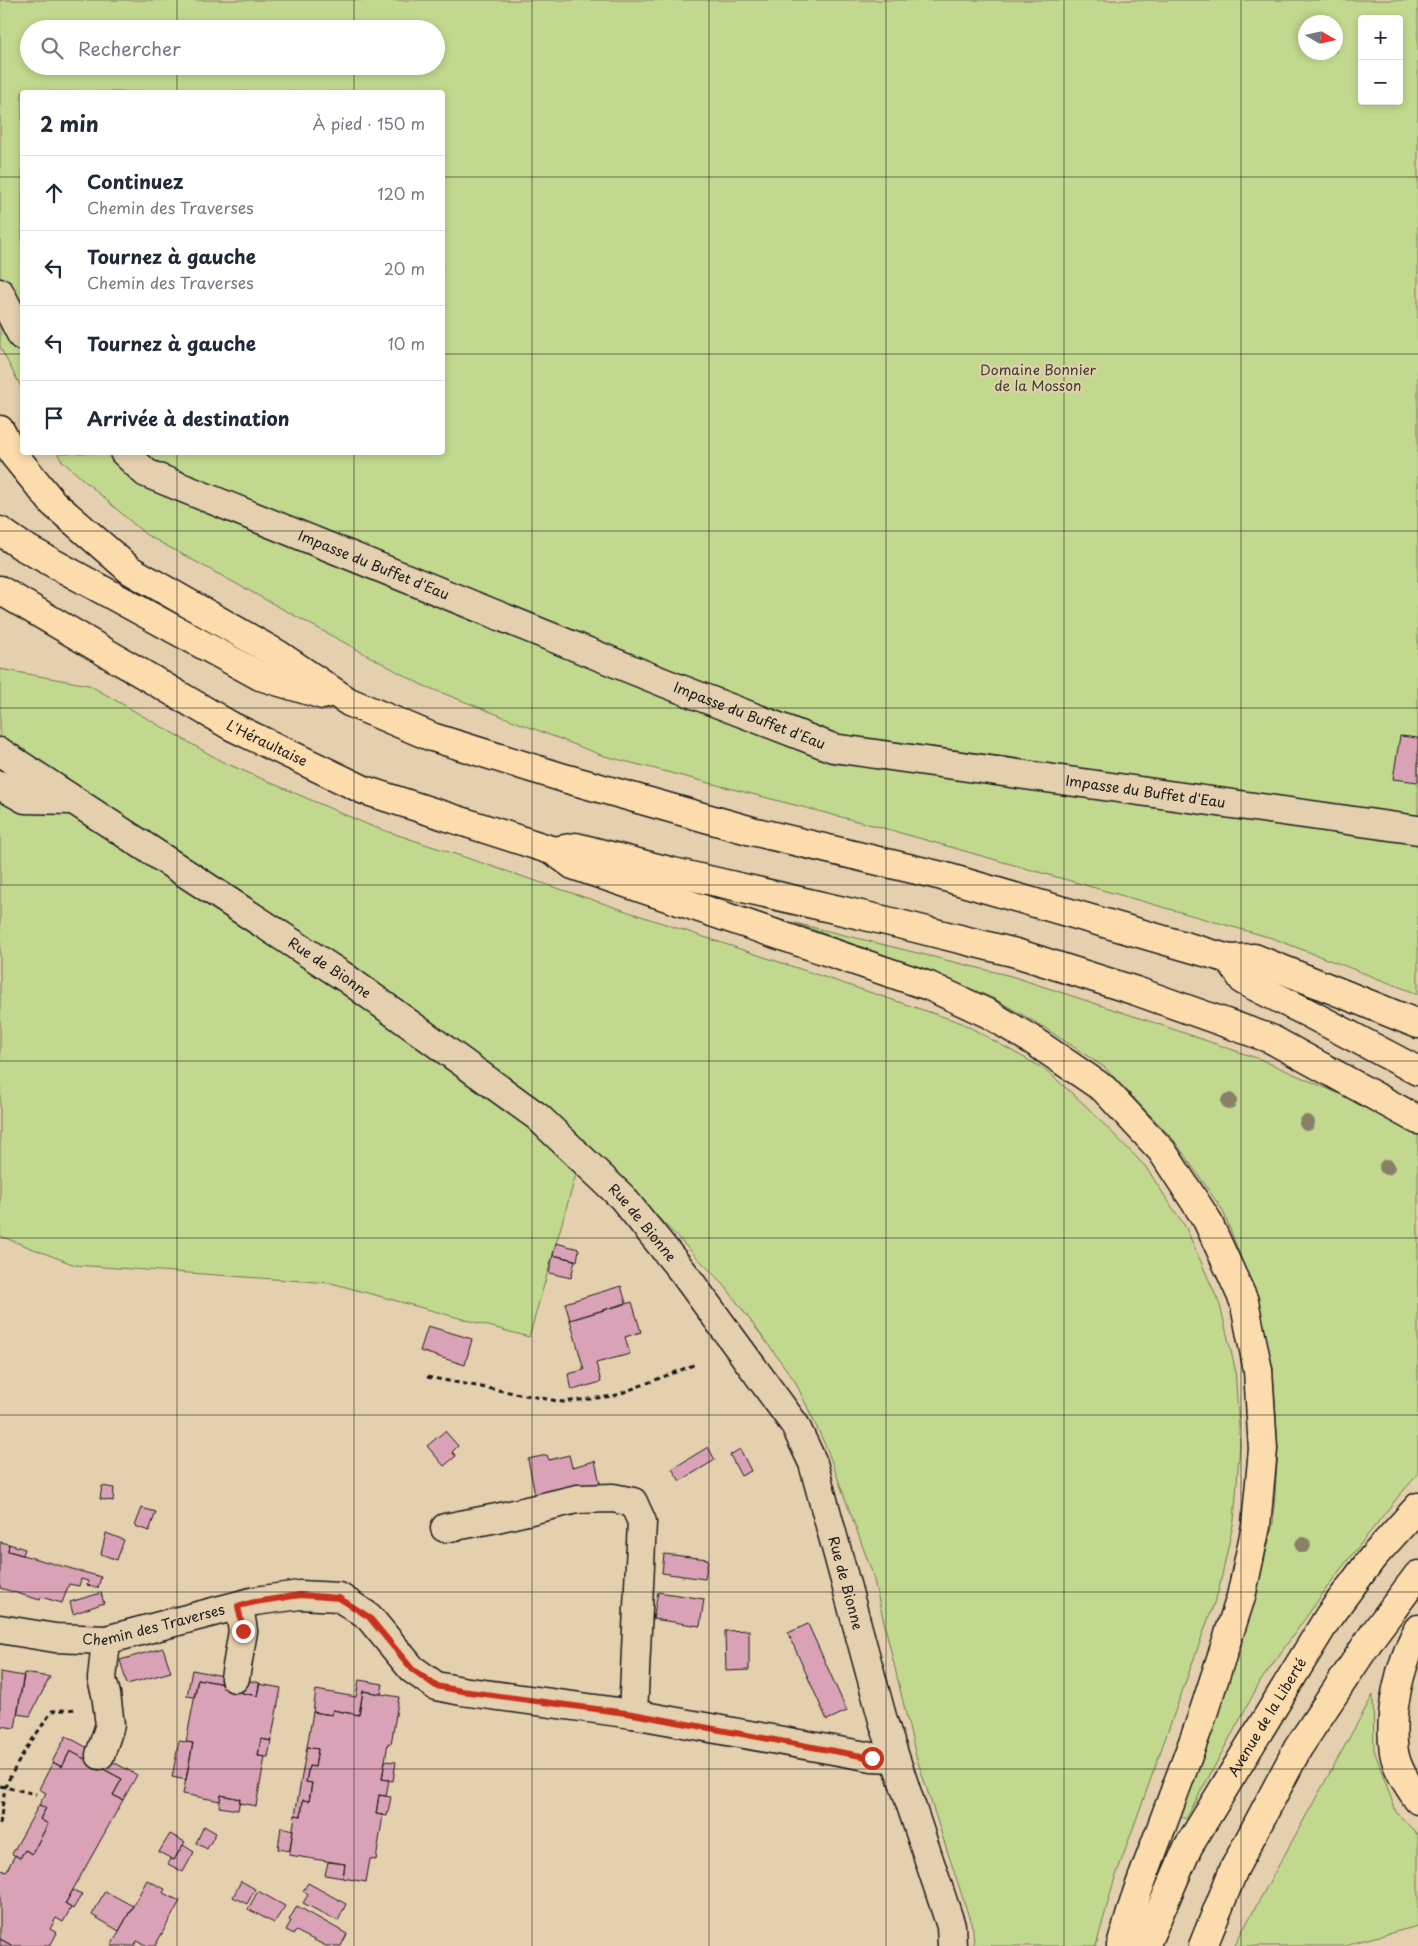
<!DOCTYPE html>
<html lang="fr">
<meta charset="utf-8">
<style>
:root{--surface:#fff;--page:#f6f6f7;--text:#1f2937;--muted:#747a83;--line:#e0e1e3}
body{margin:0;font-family:"Playpen Sans",sans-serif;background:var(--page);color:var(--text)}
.controls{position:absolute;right:15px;top:15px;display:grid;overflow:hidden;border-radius:5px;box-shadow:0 2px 8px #0003}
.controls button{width:45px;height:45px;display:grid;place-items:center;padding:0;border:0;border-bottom:1px solid var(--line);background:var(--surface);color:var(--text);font:25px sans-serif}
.compass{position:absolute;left:1298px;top:15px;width:45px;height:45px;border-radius:50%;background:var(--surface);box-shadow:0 2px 8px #0003;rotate:99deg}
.stop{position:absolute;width:15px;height:15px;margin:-11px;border:4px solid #c8321e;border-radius:50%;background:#fff}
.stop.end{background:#c8321e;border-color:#fff;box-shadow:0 1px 5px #0008}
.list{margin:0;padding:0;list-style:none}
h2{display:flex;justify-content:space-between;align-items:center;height:65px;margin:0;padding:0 20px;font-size:21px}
h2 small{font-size:16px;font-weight:400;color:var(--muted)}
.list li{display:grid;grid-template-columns:32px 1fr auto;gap:15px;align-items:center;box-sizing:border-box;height:75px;padding:0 20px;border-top:1px solid var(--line)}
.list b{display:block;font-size:19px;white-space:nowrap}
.list p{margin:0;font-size:16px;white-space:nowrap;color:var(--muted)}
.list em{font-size:16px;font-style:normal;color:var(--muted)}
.icon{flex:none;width:28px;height:28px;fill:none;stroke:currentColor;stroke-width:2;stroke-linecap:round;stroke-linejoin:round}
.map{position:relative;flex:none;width:1418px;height:1946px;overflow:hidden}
.search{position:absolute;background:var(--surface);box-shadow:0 2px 8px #0003;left:20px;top:20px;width:425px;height:55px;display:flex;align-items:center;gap:12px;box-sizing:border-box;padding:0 18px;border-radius:28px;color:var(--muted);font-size:19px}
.panel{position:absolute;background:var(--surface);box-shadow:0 2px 8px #0003;left:20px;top:90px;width:425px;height:365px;border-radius:5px}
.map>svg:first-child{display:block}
</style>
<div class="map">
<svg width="1418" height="1946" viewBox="0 0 1418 1946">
<rect width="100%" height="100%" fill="#e4cfae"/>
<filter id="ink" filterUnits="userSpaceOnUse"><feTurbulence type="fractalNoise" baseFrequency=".02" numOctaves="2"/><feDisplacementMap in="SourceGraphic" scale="10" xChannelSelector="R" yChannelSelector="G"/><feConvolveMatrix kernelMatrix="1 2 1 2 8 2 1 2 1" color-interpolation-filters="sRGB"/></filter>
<g filter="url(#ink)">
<path fill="#c1d88e" stroke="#6e7a55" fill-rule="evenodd" d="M0,0H1418V994L1272,938L876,826L601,755L422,685L145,534L62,461L57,453L442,452V92H22V389L0,347ZM1362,19H1399V101H1362ZM1306,22H1336V52H1306ZM29,29H436V66H29Z
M0,669L89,685L223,762L371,826L962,1023L1046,1070L1086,1106L1145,1166L1186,1228L1220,1305L1235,1368L1240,1444L1234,1520L1219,1589L1113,1884L1096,1946H974L973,1929L916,1756L872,1572L827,1449L795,1381L725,1286L584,1141L577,1171L529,1337L331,1283L75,1265L0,1236Z
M795,923L1011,976L1161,1025L1262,1060L1360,1103L1418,1134V1474L1397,1498L1336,1575L1260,1682L1186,1819L1179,1816L1255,1599L1273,1524L1278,1448L1273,1368L1256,1297L1223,1211L1174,1140L1104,1067L1042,1026L995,999L936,974Z
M1373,1695L1374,1750L1396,1812L1418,1835V1926L1356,1942L1347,1946H1234Z"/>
<path fill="#d9a2b6" stroke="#1c1c1c" d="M1400,736L1418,738V782L1393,779Z
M556,1243L579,1249L577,1261L553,1255Z
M553,1255L575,1260L571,1278L549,1273Z
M621,1286L626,1303L570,1320L565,1303Z
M632,1302L641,1332L625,1337L630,1354L596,1363L601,1382L572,1390L568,1374L584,1370L570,1320Z
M428,1326L472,1339L465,1365L420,1351Z
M445,1431L458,1446L452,1452L456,1456L444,1466L427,1446Z
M708,1447L715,1460L680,1481L672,1469Z
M740,1449L751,1471L741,1476L730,1455Z
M547,1455L549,1460L569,1455L572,1467L595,1461L600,1483L535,1495L528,1459Z
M102,1486L114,1488L113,1501L100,1499Z
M142,1508L156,1512L149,1531L135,1526Z
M106,1533L124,1540L117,1560L101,1554Z
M0,1542L9,1544L8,1551L101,1577L98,1588L87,1585L88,1581L81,1579L79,1586L69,1584L62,1603L41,1597L40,1600L0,1588Z
M9,1544L25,1549L23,1555L8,1551Z
M664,1554L708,1559L705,1579L662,1573Z
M658,1592L704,1599L700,1626L653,1619Z
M101,1593L104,1603L73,1614L70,1602Z
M808,1624L847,1711L827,1720L788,1633Z
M749,1630V1670L726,1671L725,1631Z
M163,1648L171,1672L127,1684L120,1660Z
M192,1670L260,1683L257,1696L238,1692L239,1687L198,1679L194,1697L187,1696Z
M0,1672L24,1676L15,1728L0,1726Z
M24,1673L50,1677L30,1716L17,1714Z
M198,1679L239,1687L238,1692L257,1696L259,1684L281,1688L271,1741L261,1739L258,1756L265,1757L256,1806L239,1803L240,1799L221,1795L220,1801L183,1794L193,1743L186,1742Z
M359,1680L383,1684L381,1694L363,1691L359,1715L333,1710L332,1715L313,1712L316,1690L356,1697Z
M363,1691L399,1697L391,1744L388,1743L382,1779L389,1780L386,1796L379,1795L376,1814L383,1815L376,1860L370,1859L366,1882L343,1878L345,1864L289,1855L295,1815L301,1816L303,1800L309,1801L312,1783L306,1782L309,1766L315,1767L318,1749L307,1747L313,1712L332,1715L333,1710L359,1715Z
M66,1736L137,1775L123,1800L113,1795L122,1779L70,1751L62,1767L52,1762Z
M261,1739L271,1741L268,1757L258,1756Z
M179,1741L193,1743L186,1780L172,1777Z
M307,1747L318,1749L315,1767L309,1766L306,1782L312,1783L309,1801L303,1800L301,1816L295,1815Z
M70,1751L122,1779L113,1795L123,1800L65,1904L71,1908L63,1922L56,1918L50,1929L57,1933L50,1946H13L0,1939V1869L6,1872L15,1855L20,1858L25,1850L32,1854L48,1824L40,1819L46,1808L39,1805L46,1793L39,1789L53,1762L62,1767Z
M385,1761L396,1762L393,1781L382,1779Z
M221,1795L240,1799L238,1810L219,1807Z
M379,1795L391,1797L387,1816L376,1814Z
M39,1805L46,1808L40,1819L48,1824L32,1854L25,1850L20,1858L12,1854Z
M204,1826L216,1833L207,1849L196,1843Z
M281,1827L293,1830L290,1851L278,1849Z
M170,1834L185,1842L174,1860L159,1852Z
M183,1845L194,1852L183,1872L168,1864L171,1859L174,1860Z
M328,1862L345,1864L343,1878L325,1875Z
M147,1880L165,1889L163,1893L180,1901L155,1946H148L137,1941L134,1946H111Z
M241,1881L255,1889L247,1904L233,1897Z
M308,1883L346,1904L338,1921L303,1903L308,1895L303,1891Z
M73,1890L82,1894L73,1909L65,1904Z
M105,1891L133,1906L119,1931L92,1915Z
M258,1891L285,1906L274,1923L248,1909Z
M297,1906L347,1934L341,1946H326L296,1931L294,1934L286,1930L291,1921L289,1920Z
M0,1939L13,1946H0Z"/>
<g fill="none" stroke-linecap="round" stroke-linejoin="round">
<g stroke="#1c1c1c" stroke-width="31">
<g id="minor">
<path d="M0,293L22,336"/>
<path id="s1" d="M124,452L146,473L665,683L833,748L1418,830"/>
<path id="s2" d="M0,752L346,978L538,1117L622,1197L683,1272L795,1425L813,1463L884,1724L951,1926L952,1946"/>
<path d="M0,785L25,799L71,800"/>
<path d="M445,1528L497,1518L577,1499L613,1498L633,1502L642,1522L633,1714"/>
<path id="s3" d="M0,1629L55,1638L106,1640L255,1601L300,1595L339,1597L369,1617L412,1669L436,1686L462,1691L633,1714L872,1757L894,1758"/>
<path d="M235,1678L243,1631L239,1606"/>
<path d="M100,1755L110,1725L106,1694L102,1679L106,1640"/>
</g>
</g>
<g stroke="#1c1c1c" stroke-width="31">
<g id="major">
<path id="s4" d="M1145,1946L1188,1847L1329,1616L1373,1557L1418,1507"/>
<path d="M1203,1946L1234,1869L1298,1748L1373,1635L1418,1575"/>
</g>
</g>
<g stroke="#1c1c1c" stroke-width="31">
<g id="highway">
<path d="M0,430L14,455L53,503L130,570L279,655L349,702L432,737L564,778L752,831L942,876L1229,959L1254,958L1418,1024"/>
<path d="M0,531L22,546L260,676L323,695"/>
<path id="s5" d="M0,590L231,726L364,790L554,851L573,865L929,986L989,1014L1032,1040L1104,1089L1162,1151L1207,1220L1244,1301L1258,1370L1263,1449L1256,1526L1241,1597L1199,1726L1137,1893L1121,1946"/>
<path d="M554,851L576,847L673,872L887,921L1016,953L1136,991L1271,1039L1418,1120"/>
<path d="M1229,959L1244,981L1308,1013L1418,1071"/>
<path d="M1418,1629C1400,1665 1388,1711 1394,1752C1397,1770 1408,1785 1418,1800"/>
</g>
</g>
<path stroke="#1c1c1c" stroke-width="3" stroke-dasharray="5 4" stroke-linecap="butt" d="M427,1377L563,1402L614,1396L696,1364
M0,1786L36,1794
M0,1824L5,1787L9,1779L24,1752L52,1711L77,1709"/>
<use href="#minor" stroke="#e4cfae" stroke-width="28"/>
<use href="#major" stroke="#fcdcac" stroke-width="28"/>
<use href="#highway" stroke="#fcdcac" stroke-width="28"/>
</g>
<g fill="#88816a">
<circle cx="1229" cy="1101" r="8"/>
<circle cx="1307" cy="1123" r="8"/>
<circle cx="1387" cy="1167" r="8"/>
<circle cx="1303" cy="1545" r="8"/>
</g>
</g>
<g fill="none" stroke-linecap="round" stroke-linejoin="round" filter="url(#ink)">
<path stroke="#c8321e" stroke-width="6" d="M243,1631L238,1606L255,1602L300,1595L339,1598L369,1617L412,1669L436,1686L462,1691L633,1714L872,1758"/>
</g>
<path fill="none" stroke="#1c1c1c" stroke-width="1" stroke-opacity="0.55" d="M177,0V29M354,0V29M532,0V1946M709,0V1946M886,0V1946M1064,0V1946M1241,0V1946M177,66V92M354,66V92M0,177H22M442,177H1418M0,354H22M442,354H1418M177,452V1946M354,452V1946M0,531H1418M0,708H1418M0,885H1418M0,1061H1418M0,1238H1418M0,1415H1418M0,1592H1418M0,1769H1418"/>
<g text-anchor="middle" stroke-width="4" stroke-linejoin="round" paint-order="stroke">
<g font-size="14" fill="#3d4233" stroke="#e4cfae">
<text x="1038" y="375">Domaine Bonnier<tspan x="1038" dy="16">de la Mosson</tspan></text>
</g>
<g font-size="14" fill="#1c1c1c" stroke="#e4cfae">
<text dy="5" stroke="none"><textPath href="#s1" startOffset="276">Impasse du Buffet d'Eau</textPath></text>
<text dy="5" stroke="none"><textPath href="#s1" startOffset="681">Impasse du Buffet d'Eau</textPath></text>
<text dy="5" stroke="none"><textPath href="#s5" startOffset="308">L'Héraultaise</textPath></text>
<text dy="5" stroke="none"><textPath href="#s1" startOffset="1086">Impasse du Buffet d'Eau</textPath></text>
<text dy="5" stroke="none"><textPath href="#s2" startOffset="394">Rue de Bionne</textPath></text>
<text dy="5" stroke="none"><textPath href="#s2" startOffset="799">Rue de Bionne</textPath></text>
<text dy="5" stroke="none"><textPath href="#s2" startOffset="1219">Rue de Bionne</textPath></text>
<text dy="5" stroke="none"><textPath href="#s3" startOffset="156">Chemin des Traverses</textPath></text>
<text dy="5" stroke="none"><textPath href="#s4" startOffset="260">Avenue de la Liberté</textPath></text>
</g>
</g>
</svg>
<div class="controls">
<button>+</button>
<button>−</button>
</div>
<svg class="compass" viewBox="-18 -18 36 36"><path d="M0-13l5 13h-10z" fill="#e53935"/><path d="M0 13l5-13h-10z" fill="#747a83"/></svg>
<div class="stop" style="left:872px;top:1758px"></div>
<div class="stop end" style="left:243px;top:1631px"></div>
<div class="search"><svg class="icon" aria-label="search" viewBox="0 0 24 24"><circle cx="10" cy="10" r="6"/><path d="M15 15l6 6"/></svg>Rechercher</div>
<section class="panel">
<h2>2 min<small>À pied · 150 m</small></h2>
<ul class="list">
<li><svg class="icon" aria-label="ahead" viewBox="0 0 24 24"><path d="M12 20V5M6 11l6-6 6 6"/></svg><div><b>Continuez</b><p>Chemin des Traverses</p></div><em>120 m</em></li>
<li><svg class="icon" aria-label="left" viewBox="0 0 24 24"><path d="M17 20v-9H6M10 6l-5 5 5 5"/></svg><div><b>Tournez à gauche</b><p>Chemin des Traverses</p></div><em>20 m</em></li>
<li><svg class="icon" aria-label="left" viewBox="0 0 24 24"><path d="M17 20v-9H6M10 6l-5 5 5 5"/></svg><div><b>Tournez à gauche</b></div><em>10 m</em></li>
<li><svg class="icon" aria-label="arrive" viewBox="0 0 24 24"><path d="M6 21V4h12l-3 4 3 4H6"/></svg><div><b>Arrivée à destination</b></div></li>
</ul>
</section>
</div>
